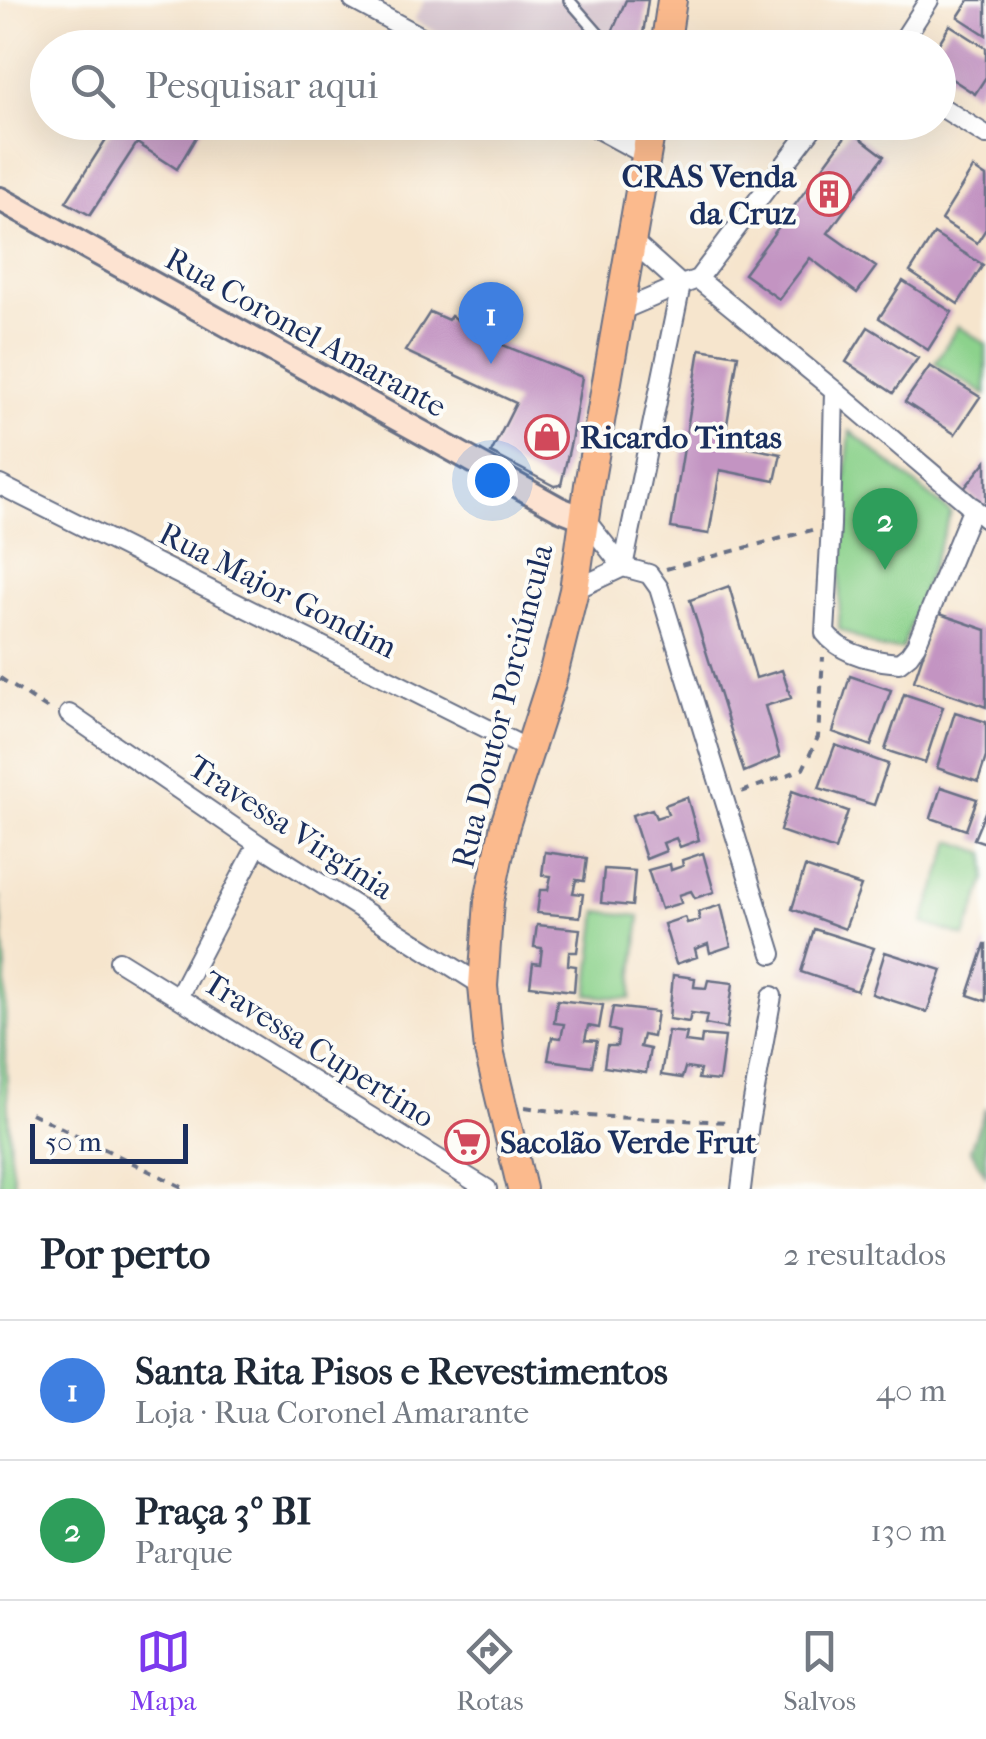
<!DOCTYPE html>
<html lang="pt">
<meta charset="utf-8">
<style>
:root{--surface:#fff;--page:#f6f6f7;--text:#1f2937;--muted:#747a83;--line:#e0e1e3;--accent:#7c3aed}
body{margin:0;font-family:"IM FELL French Canon",serif;background:var(--page);color:var(--text)}
.scale{position:absolute;left:30px;bottom:25px;width:158px;box-sizing:border-box;padding-left:10px;border:5px solid #1b2f5e;border-top:0;font-size:28px;line-height:35px;white-space:nowrap;color:#1b2f5e;-webkit-text-stroke:8px #fdfcf7;paint-order:stroke}
.you{position:absolute;left:492px;top:480px;width:35px;height:35px;margin:-25px;border:8px solid #fff;border-radius:50%;background:#1a73e8;box-shadow:0 0 0 15px #1a73e833}
.badge{display:grid;place-items:center;width:65px;height:65px;border-radius:50%;background:var(--accent);color:#fff;font-size:32px;font-weight:700}
.pin{position:absolute;translate:-50% -82px;filter:drop-shadow(0 2px 5px #0008)}
.pin::after{content:'';position:absolute;top:52px;width:35px;height:30px;background:inherit;clip-path:polygon(0 0,100% 0,50% 100%)}
.list{margin:0;padding:0;list-style:none}
h2{display:flex;justify-content:space-between;align-items:center;height:130px;margin:0;padding:0 40px;font-size:42px}
h2 small{font-size:32px;font-weight:400;color:var(--muted)}
.list li{display:grid;grid-template-columns:65px 1fr auto;gap:30px;align-items:center;box-sizing:border-box;height:140px;padding:0 40px;border-top:2px solid var(--line)}
.list b{display:block;font-size:38px;white-space:nowrap}
.list p{margin:0;font-size:32px;white-space:nowrap;color:var(--muted)}
.list em{font-size:32px;font-style:normal;color:var(--muted)}
.icon{flex:none;width:55px;height:55px;fill:none;stroke:currentColor;stroke-width:2;stroke-linecap:round;stroke-linejoin:round}
.map{position:relative;flex:none;width:986px;height:1189px;overflow:hidden}
.search{position:absolute;background:var(--surface);box-shadow:0 10px 40px #0002;left:30px;right:30px;top:30px;height:110px;display:flex;align-items:center;gap:25px;box-sizing:border-box;padding:0 35px;border-radius:55px;color:var(--muted);font-size:38px}
.sheet{height:410px;background:var(--surface)}
nav{display:flex;justify-content:space-around;align-items:center;box-sizing:border-box;height:140px;border-top:2px solid var(--line);background:var(--surface);font-size:28px;color:var(--muted)}
nav a{display:grid;justify-items:center;gap:5px}
nav .on{color:var(--accent)}
.map>svg:first-child{display:block}
</style>
<div class="map">
<svg width="986" height="1189" viewBox="0 0 986 1189">
<rect width="100%" height="100%" fill="#fdfcf7"/>
<filter id="ink" filterUnits="userSpaceOnUse"><feTurbulence type="fractalNoise" baseFrequency=".01" numOctaves="2"/><feDisplacementMap in="SourceGraphic" scale="20" xChannelSelector="R" yChannelSelector="G"/><feConvolveMatrix kernelMatrix="1 2 1 2 8 2 1 2 1" color-interpolation-filters="sRGB"/></filter>
<filter id="wash" filterUnits="userSpaceOnUse"><feTurbulence type="fractalNoise" baseFrequency=".0048" numOctaves="4" result="noise"/><feDisplacementMap in="SourceGraphic" scale="40" xChannelSelector="R" yChannelSelector="G"/><feGaussianBlur stdDeviation="2.25" result="paint"/><feColorMatrix in="noise" values="0 0 0 0 0 0 0 0 0 0 0 0 0 0 0 0 0 1.4 0 .05"/><feComposite in="paint" operator="in"/></filter>
<g filter="url(#wash)">
<rect width="100%" height="100%" fill="#f6e5cd"/>
<path fill="#d1bdc9" d="M425,0H648L641,47H466L414,20Z"/>
<path fill="#8cd28c" stroke="#548075" stroke-width="2.5" d="M958,326L986,344V395L935,363Z
M850,431L951,513L902,649H882L839,629L841,527Z
M952,841L986,853V879L965,937L923,923Z
M0,895L6,970L5,1047L10,1155L15,1189H0Z
M598,911L640,916L631,999L588,995Z"/>
<path fill="#71b478" stroke="#46726b" stroke-width="2.5" d="M986,1107V1176L970,1149Z"/>
<g id="blocks">
<path fill="#c394c2" d="M626,0H648L641,48H631L619,41L613,30Z
M969,0H986V35L958,17Z
M950,25L986,48V77L975,94L938,70V48H936Z
M117,122H205L177,169L137,143L90,215L66,202Z
M850,130L884,156L828,233L876,267L857,293L810,258L779,299L744,274Z
M973,168L986,177V229L977,243L941,220Z
M934,234L983,265L958,304L910,272Z
M903,281L952,312L928,350L879,318Z
M430,312L448,320L451,316L483,337L582,377L571,441L561,485L554,486L491,453L516,403L405,351Z
M868,327L918,358L893,393L846,362Z
M700,349L738,355L724,443L781,454L775,481L720,470L709,534L671,528Z
M930,366L980,397L955,434L905,402Z
M986,461V509L963,490Z
M729,586L756,678L782,670L791,698L765,706L780,757L744,772L690,600Z
M937,613L986,630V707L914,681Z
M850,676L891,690L871,746L833,732Z
M904,694L943,707L925,763L885,750Z
M955,712L986,722V757L978,782L937,768Z
M835,745L888,764L874,805L819,788Z
M941,787L977,799L966,830L931,818Z
M792,791L848,811L835,850L780,831Z
M687,797L699,840L680,847L676,838L663,843L666,851L646,859L632,815L652,809L656,818L668,814L665,805Z
M986,810V843L974,839Z
M545,852L587,858L584,881L576,880L573,893L583,894L580,917L537,913L540,890H548L551,876L542,875Z
M703,853L714,892L695,898L691,891L679,895L681,903L661,909L648,870L670,864L671,870L683,866L682,860Z
M805,867L861,886L845,929L792,909Z
M604,869L635,871L632,906L601,903Z
M721,905L731,946L710,953L708,944L695,949L697,957L676,964L664,924L685,917L687,923L700,920L698,912Z
M537,925L580,929L577,952H569L568,965L576,966L574,991L530,986L533,963L540,964L542,948L534,947Z
M814,929L874,948L857,991L801,972Z
M985,944H986V1001L968,995Z
M885,952L942,970L927,1012L872,994Z
M673,975L695,978L694,987L706,988L708,980L733,983L727,1028L705,1024L707,1015L691,1013L689,1022L669,1019Z
M557,1000L603,1005L599,1028L588,1026L585,1040L597,1041L592,1066L548,1060L552,1037L561,1038L564,1024L554,1023Z
M613,1007L657,1012L653,1037L643,1035L640,1047L650,1049L646,1073L604,1067L607,1046H617L619,1032L609,1029Z
M668,1031L687,1033L685,1042L701,1044L702,1035L725,1037L719,1081L698,1079L700,1070L685,1068L682,1078L661,1075Z"/>
</g>
</g>
<g filter="url(#ink)">
<use href="#blocks" fill-opacity="0" stroke="#686f85" stroke-width="2.5"/>
<g fill="none" stroke-linecap="round" stroke-linejoin="round">
<g stroke="#686f85" stroke-width="14">
<path id="lane" d="M569,0L611,48"/>
</g>
<g stroke="#686f85" stroke-width="22">
<path id="street" d="M353,0L442,48
M898,48L929,0
M938,105L986,135
M585,122L646,155
M698,279L834,390L986,519
M620,311L681,285L632,241
M834,390L831,525L825,633C842,655 873,661 899,663L909,655L916,645L973,507
M0,485L528,749
M574,590L623,567L584,518
M69,714L258,844L483,986
M772,954L659,588L649,574L623,567L681,285L698,279L817,122
M119,961L487,1189
M178,997L258,844
M741,1189L749,1123L772,996"/>
</g>
<g stroke="#686f85" stroke-width="28">
<path id="secondary" d="M0,199L560,509L583,518"/>
</g>
<g stroke="#686f85" stroke-width="32">
<path id="primary" d="M665,48L672,0
M522,1189L489,1051L483,986L489,901L505,825L551,683L574,590L589,485L652,122"/>
</g>
<path stroke="#686f85" stroke-width="4" stroke-dasharray="8 8" stroke-linecap="butt" d="M666,569L812,530
M0,678L51,711
M742,792L803,769L818,737L823,657
M525,1107L587,1116L730,1122
M31,1113L186,1189"/>
<use href="#lane" stroke="#fff" stroke-width="9"/>
<use href="#street" stroke="#fff" stroke-width="18"/>
<use href="#secondary" stroke="#fde3d1" stroke-width="22"/>
<use href="#primary" stroke="#fbba8d" stroke-width="28"/>
</g>
</g>
<defs>
<g id="building-ring" transform="scale(2.25)"><circle r="9.5" fill="#fdfcf7" stroke="#d1495b" stroke-width="1.5"/><path d="M-4-6H4V6H1V3H-1V6H-4ZM-2.5-4.3h1.7v1.8h-1.7ZM.8-4.3h1.7v1.8H.8ZM-2.5-1h1.7V.8h-1.7ZM.8-1h1.7V.8H.8Z" fill="#d1495b"/></g>
<g id="shop-ring" transform="scale(2.25)"><circle r="9.5" fill="#fdfcf7" stroke="#d1495b" stroke-width="1.5"/><path d="M-5-2.5h2.3a2.7 3.5 0 0 1 5.4 0H5L5.5 6h-11ZM-1.5-2.5h3a1.5 2.3 0 0 0-3 0Z" fill="#d1495b"/></g>
<g id="supermarket-ring" transform="scale(2.25)"><circle r="9.5" fill="#fdfcf7" stroke="#d1495b" stroke-width="1.5"/><path d="M-6-5.5h2.5l.6 2H6L4.5 2H-2.5L-4.4-4H-6ZM-1.5 3.2a1.3 1.3 0 1 0 .1 0ZM3 3.2a1.3 1.3 0 1 0 .1 0Z" fill="#d1495b"/></g>
</defs>
<g fill-rule="evenodd">
<use href="#building-ring" x="829" y="194"/>
<use href="#shop-ring" x="547" y="437"/>
<use href="#supermarket-ring" x="467" y="1142"/>
</g>
<g text-anchor="middle" stroke-width="8" stroke-linejoin="round" paint-order="stroke">
<g font-size="32" font-weight="bold" fill="#1b2f5e" stroke="#fdfcf7" text-anchor="start">
<text x="796" y="187" text-anchor="end">CRAS Venda<tspan x="796" dy="37">da Cruz</tspan></text>
<text x="580" y="448">Ricardo Tintas</text>
<text x="500" y="1153">Sacolão Verde Frut</text>
</g>
<g font-size="32" fill="#1b2f5e" stroke="#fdfcf7">
<text transform="translate(306 332) rotate(29)" y="11">Rua Coronel Amarante</text>
<text transform="translate(278 590) rotate(27)" y="11">Rua Major Gondim</text>
<text transform="translate(502 706) rotate(-76)" y="11">Rua Doutor Porciúncula</text>
<text transform="translate(291 827) rotate(33)" y="11">Travessa Virgínia</text>
<text transform="translate(319 1049) rotate(32)" y="11">Travessa Cupertino</text>
</g>
</g>
</svg>
<div class="scale">50 m</div>
<div class="you"></div>
<div class="pin badge" style="left:491px;top:364px;background:#3f7fe0">1</div>
<div class="pin badge" style="left:885px;top:570px;background:#2e9e5b">2</div>
<div class="search"><svg class="icon" aria-label="search" viewBox="0 0 24 24"><circle cx="10" cy="10" r="6"/><path d="M15 15l6 6"/></svg>Pesquisar aqui</div>
</div>
<section class="sheet">
<h2>Por perto<small>2 resultados</small></h2>
<ul class="list">
<li><span class="badge" style="background:#3f7fe0">1</span><div><b>Santa Rita Pisos e Revestimentos</b><p>Loja · Rua Coronel Amarante</p></div><em>40 m</em></li>
<li><span class="badge" style="background:#2e9e5b">2</span><div><b>Praça 3º BI</b><p>Parque</p></div><em>130 m</em></li>
</ul>
</section>
<nav>
<a class="on"><svg class="icon" aria-label="map" viewBox="0 0 24 24"><path d="M3 6l6-2 6 2 6-2v14l-6 2-6-2-6 2zM9 4v14M15 6v14"/></svg>Mapa</a>
<a><svg class="icon" aria-label="directions" viewBox="0 0 24 24"><path d="M12 3l9 9-9 9-9-9zM9 14v-3h6M13 9l2 2-2 2"/></svg>Rotas</a>
<a><svg class="icon" aria-label="saved" viewBox="0 0 24 24"><path d="M7 4h10v16l-5-4-5 4z"/></svg>Salvos</a>
</nav>
